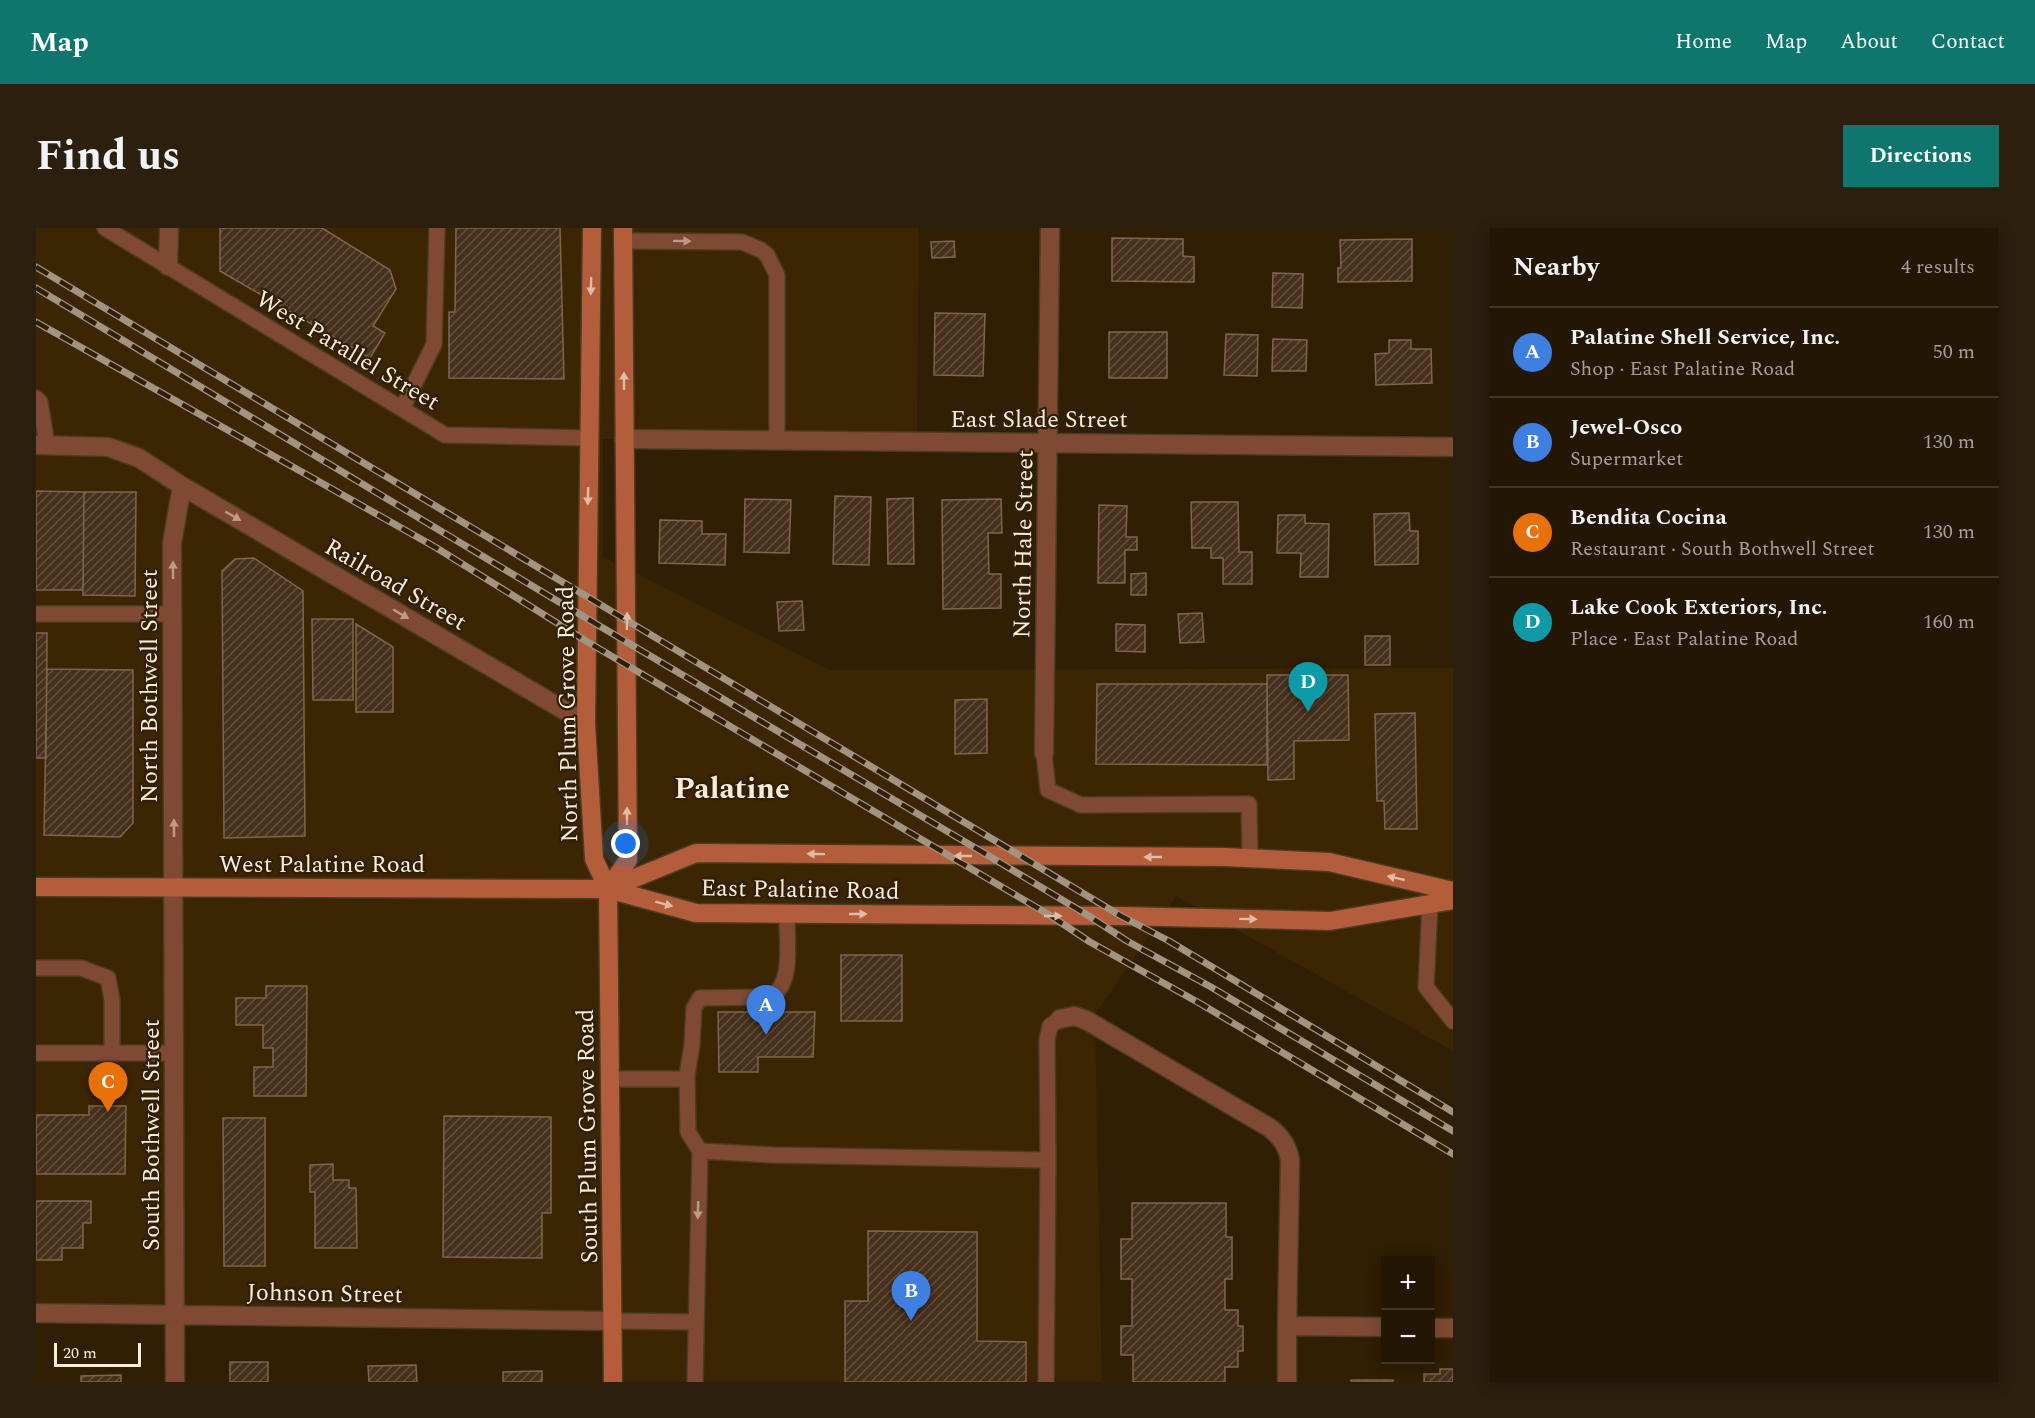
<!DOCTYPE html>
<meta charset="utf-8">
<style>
:root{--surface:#241604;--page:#2c1f0e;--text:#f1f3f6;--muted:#a39f9a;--line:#413526;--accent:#0f766e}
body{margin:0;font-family:Spectral,serif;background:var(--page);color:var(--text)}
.controls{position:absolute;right:18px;bottom:18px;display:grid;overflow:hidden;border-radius:0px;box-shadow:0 3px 15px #0003}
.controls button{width:54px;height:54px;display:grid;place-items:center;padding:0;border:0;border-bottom:2px solid var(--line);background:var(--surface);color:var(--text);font:30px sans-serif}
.scale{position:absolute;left:18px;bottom:15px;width:87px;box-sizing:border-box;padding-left:6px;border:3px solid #f9edde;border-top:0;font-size:16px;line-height:21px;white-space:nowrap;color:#f9edde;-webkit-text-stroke:4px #301e05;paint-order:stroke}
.you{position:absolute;left:590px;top:616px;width:21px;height:21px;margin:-15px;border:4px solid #fff;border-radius:50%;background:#1a73e8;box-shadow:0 0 0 9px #1a73e833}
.badge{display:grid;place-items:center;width:39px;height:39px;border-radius:50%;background:var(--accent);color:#fff;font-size:20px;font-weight:700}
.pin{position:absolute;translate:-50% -50px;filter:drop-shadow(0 2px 3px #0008)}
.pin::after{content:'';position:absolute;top:32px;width:21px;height:18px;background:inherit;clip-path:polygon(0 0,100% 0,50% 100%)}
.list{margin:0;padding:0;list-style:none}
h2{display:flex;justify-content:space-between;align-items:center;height:78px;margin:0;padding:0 24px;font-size:26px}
h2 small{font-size:20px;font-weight:400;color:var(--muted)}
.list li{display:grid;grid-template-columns:39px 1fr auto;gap:18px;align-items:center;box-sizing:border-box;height:90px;padding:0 24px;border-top:2px solid var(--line)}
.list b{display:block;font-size:22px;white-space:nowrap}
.list p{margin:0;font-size:20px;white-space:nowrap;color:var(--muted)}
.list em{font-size:20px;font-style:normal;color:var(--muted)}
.map{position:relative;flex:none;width:1417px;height:1154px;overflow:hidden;border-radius:0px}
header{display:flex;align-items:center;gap:36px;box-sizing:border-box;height:84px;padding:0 30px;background:var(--accent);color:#fff}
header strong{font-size:28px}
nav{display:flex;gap:33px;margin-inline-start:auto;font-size:21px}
.intro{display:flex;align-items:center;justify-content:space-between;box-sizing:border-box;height:144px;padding:0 36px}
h1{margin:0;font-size:42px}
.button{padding:15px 27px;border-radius:0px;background:var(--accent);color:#fff;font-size:21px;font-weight:700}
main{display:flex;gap:36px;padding:0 36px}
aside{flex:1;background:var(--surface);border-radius:0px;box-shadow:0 3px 15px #0003}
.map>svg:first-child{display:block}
</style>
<header>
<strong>Map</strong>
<nav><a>Home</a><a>Map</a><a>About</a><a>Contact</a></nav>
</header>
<div class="intro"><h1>Find us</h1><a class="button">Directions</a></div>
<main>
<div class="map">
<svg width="1417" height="1154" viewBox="0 0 1417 1154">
<defs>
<pattern id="building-hatch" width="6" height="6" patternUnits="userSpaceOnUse" patternTransform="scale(1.5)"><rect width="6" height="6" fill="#48311c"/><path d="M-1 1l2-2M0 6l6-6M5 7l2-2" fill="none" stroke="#634f3d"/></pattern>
</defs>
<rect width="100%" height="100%" fill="#301e05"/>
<path fill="#3b2503" d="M0,0H883L881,214L567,211V329L794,442L1417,440V823L1140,668L1059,787L1066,1154H577V1094L0,1085Z"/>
<path fill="url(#building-hatch)" stroke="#7f654f" stroke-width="1.5" d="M184,0H286L354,42L360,61L337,98L349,105L334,130L184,43Z
M420,0H524L528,151L413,150V84H419Z
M1076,10L1147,11V28L1158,29V54L1076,53Z
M1376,11V53L1302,54V40H1305L1304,12Z
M918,13L919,29L896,30L895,14Z
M1237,45L1267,46L1266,80L1236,79Z
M899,85L949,86L947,148L898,147Z
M1073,104H1131V150H1073Z
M1190,106L1222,107L1221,148L1188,147Z
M1237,111L1271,112L1270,143H1236Z
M1353,112H1375V121H1395L1396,155L1340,157L1339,126L1353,125Z
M0,263L48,264L47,362H0Z
M48,264H100L99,368L47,367Z
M799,268L835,269L833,337L797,336Z
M877,270L878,336H852L851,271Z
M709,271L755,272L753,325L708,324Z
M965,271L966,305H952L953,346H965V380L907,381L906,272Z
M1155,274H1202L1203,324H1216V356H1187V330H1175V320H1156Z
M1063,277L1091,278L1090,309H1101V322H1089V355H1062Z
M1373,285L1374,303H1382V336L1339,337L1338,286Z
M1242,287H1269V295L1293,296L1292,349H1264L1265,325H1241Z
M624,292L666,293V306H690L689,337L623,335Z
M218,330L267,363L269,608L188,610L186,343L199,331Z
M1110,345V367H1095V346Z
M766,373L768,402L743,403L741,374Z
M1166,385L1168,414L1144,415L1142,386Z
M276,391H317V472H277Z
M320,396L357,419V484H320Z
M1080,396L1109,397V424L1080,423Z
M0,405H11L10,530H0Z
M1329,408H1354V437H1329Z
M11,441L97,442V595L84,609L8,607Z
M1231,447H1312L1313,512L1258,513V551L1232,552Z
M1061,456H1231V537L1060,536Z
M951,471V525L919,526V472Z
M1379,485L1381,601H1349L1348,573H1341L1339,486Z
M805,727H866V793H805Z
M230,758H271L270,868H218V839H237V820H227V797H200V770H230Z
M682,784H779L777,829H722V844H683Z
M53,878H90L89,946H0V887H53Z
M408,888L515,889V985H506V1030L407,1029Z
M187,890H229V1038H188Z
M297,936V952H313V960H320L321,1020H279V964H274V937Z
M0,973H55V995H47V1020H26V1032H0Z
M1096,975H1190V1009H1196V1051H1189V1082H1202V1098H1207V1123H1202V1139H1189V1154H1097V1127H1085V1098H1096V1051H1085V1011H1096Z
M832,1003L941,1004V1113L990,1114V1154H809V1073H832Z
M194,1134H232V1154H194Z
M380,1137L381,1154H333L332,1138Z
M1404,1141H1417V1154H1388V1146H1404Z
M506,1143V1154H467V1144Z
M85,1147V1154H45V1148Z
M1315,1152H1357V1154H1315Z"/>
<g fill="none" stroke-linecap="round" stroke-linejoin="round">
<g stroke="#4c3b23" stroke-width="18">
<path id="lane" d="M69,0L409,207L553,210
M587,13L706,14L725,22L731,27L741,47V213
M0,170L4,174L11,217
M366,181L398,116L401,0
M0,386H137
M1008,525L1012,562L1045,577L1213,576L1214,630
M1394,676L1390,759L1417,793
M0,740H45L72,750L76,772V825
M0,825H139
M574,851H651
M664,923L737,927L1012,932
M577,1093L660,1094
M659,1154L664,923L652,904L651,847L656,817L658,780L664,770L734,769C759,756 750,711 751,686
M1010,1154L1012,932L1011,812L1014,798L1024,791"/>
</g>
<g stroke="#4c3b23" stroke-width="21">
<path id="street" d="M132,38L133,0
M588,211L1417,219
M0,217L72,219L103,230L146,258L550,495
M1008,525L1014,0
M1024,791L1038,788L1050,792L1234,900C1245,909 1251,917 1254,932L1251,1098
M0,1085L577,1093
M1394,1100H1417
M139,1154L136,315L146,258
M1251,1154V1098L1350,1099"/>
</g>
<g stroke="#4c3b23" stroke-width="21">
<path id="secondary" d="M556,0L550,495L558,631L572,661L577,1154
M0,659L572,661L660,685L1085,688L1294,693L1417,672
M572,661L660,625L1188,629L1293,634L1417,663
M572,661L592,632L587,0"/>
</g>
<use href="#lane" stroke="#7f4934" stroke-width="15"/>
<use href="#street" stroke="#7f4934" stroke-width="18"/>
<use href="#secondary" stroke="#b35d3a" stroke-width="18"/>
<g stroke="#a29481" stroke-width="7">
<path id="rail" d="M0,39L1085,688L1133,713L1417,884
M0,60L523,374L953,628L1053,688L1091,713L1175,759L1417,903
M0,94L399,319L550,413L1015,688L1054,714L1165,776L1417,926"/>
</g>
<use href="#rail" stroke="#301e05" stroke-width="4.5" stroke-dasharray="14" stroke-linecap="butt"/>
</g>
<defs><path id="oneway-solid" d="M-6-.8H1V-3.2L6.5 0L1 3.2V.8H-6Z" transform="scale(1.5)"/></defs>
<g fill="#bc9b89">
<use href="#oneway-solid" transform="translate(646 13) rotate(1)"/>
<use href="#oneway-solid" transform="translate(197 288) rotate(30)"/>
<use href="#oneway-solid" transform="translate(137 342) rotate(-90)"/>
<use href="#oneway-solid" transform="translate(365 386) rotate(30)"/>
<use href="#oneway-solid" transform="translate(138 600) rotate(-90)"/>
<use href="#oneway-solid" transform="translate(662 982) rotate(91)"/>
</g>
<g fill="#e0bba5">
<use href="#oneway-solid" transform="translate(555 58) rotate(91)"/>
<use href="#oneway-solid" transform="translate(588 153) rotate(-90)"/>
<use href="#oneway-solid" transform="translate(552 268) rotate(91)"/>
<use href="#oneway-solid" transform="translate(591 393) rotate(-89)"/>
<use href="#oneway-solid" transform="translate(591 588) rotate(-90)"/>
<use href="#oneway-solid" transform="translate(780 626) rotate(-179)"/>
<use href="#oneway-solid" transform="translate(927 628) rotate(180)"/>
<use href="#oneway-solid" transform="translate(1117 629) rotate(-180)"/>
<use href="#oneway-solid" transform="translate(1360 650) rotate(-167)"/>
<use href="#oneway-solid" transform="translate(628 676) rotate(15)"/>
<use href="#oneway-solid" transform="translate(822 686)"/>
<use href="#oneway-solid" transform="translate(1017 688)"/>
<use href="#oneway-solid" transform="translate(1212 691) rotate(1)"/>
</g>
<g text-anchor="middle" stroke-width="4.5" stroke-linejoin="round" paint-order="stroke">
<g font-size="24" fill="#f9edde" stroke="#301e05">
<text transform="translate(312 122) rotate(31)" y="8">West Parallel Street</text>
<text x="1003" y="199">East Slade Street</text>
<text transform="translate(987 316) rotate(-89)" y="8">North Hale Street</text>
<text transform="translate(360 356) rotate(30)" y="8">Railroad Street</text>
<text transform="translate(113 458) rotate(-90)" y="8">North Bothwell Street</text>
<text transform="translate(531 486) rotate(-91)" y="8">North Plum Grove Road</text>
<text x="286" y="644">West Palatine Road</text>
<text transform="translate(764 661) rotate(1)" y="8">East Palatine Road</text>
<text transform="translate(115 907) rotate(-90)" y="8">South Bothwell Street</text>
<text transform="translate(551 908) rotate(-91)" y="8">South Plum Grove Road</text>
<text transform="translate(289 1065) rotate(1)" y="8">Johnson Street</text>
</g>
<g font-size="30" font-weight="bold" fill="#f9edde" stroke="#301e05">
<text x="696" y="570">Palatine</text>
</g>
</g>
</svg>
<div class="controls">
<button>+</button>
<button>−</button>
</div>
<div class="scale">20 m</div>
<div class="you"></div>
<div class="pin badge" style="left:730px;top:807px;background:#3f7fe0">A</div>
<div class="pin badge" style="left:875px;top:1093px;background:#3f7fe0">B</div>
<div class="pin badge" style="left:72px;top:884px;background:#e8710a">C</div>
<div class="pin badge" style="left:1272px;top:484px;background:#0f9aa8">D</div>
</div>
<aside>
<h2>Nearby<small>4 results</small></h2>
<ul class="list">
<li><span class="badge" style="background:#3f7fe0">A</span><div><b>Palatine Shell Service, Inc.</b><p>Shop · East Palatine Road</p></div><em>50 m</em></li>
<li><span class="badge" style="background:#3f7fe0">B</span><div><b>Jewel-Osco</b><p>Supermarket</p></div><em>130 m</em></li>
<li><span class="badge" style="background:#e8710a">C</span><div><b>Bendita Cocina</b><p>Restaurant · South Bothwell Street</p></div><em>130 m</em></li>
<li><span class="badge" style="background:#0f9aa8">D</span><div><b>Lake Cook Exteriors, Inc.</b><p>Place · East Palatine Road</p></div><em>160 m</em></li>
</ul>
</aside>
</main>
